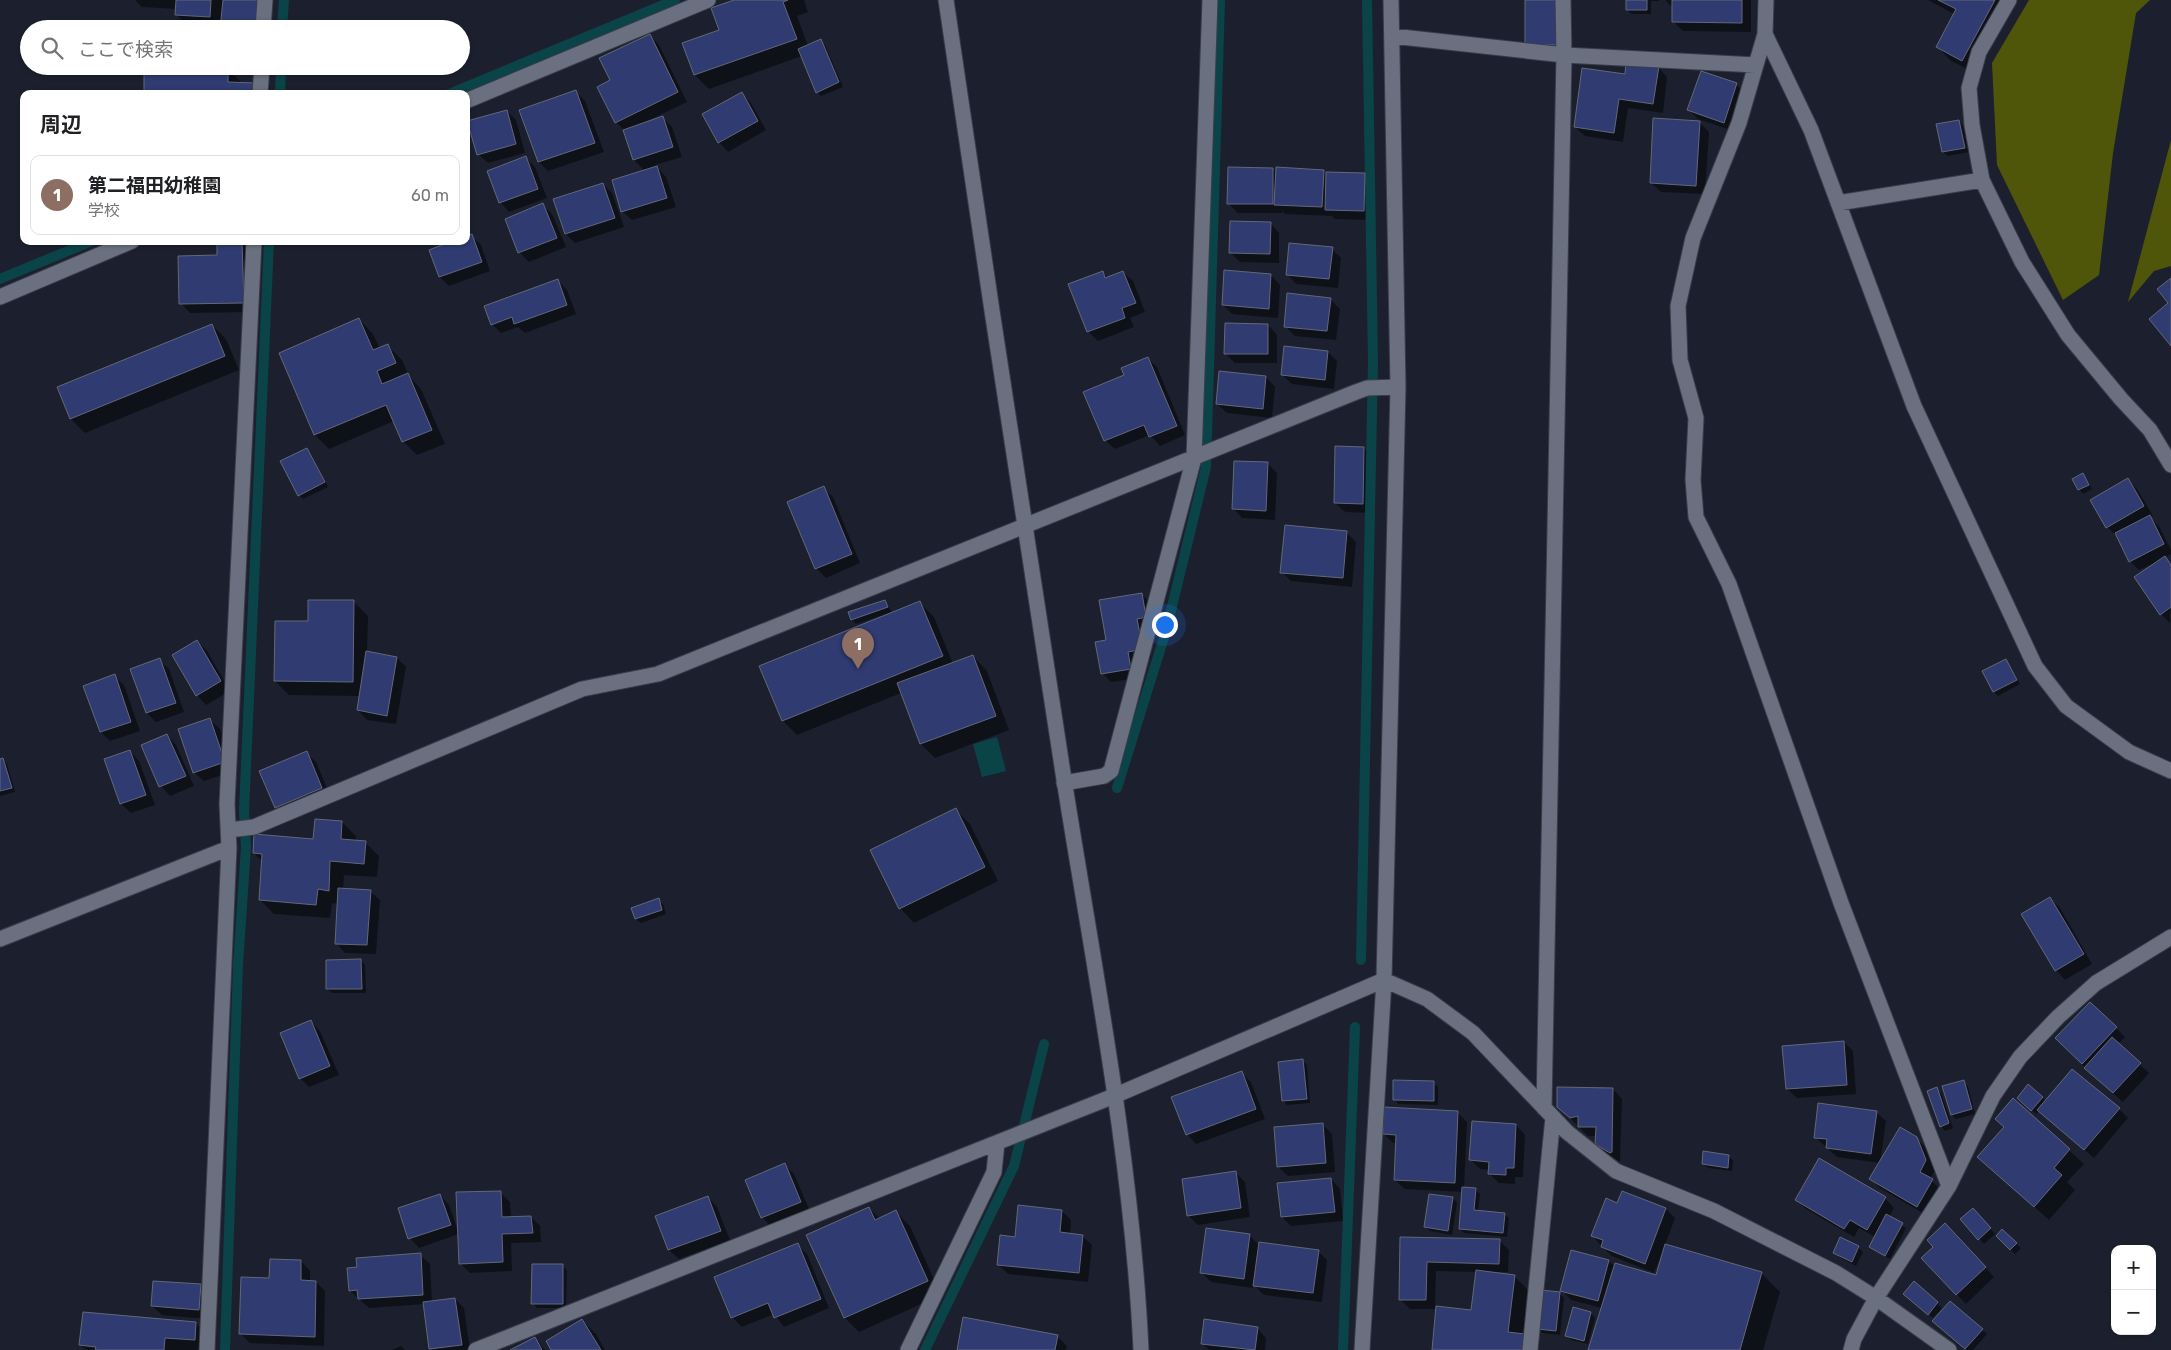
<!DOCTYPE html>
<html lang="ja">
<meta charset="utf-8">
<style>
:root{--surface:#fff;--page:#f2f2f2;--text:#202124;--muted:#757577;--line:#e0e0e0;--accent:#73632b}
body{margin:0;font-family:Rubik,"Noto Sans JP",sans-serif;background:var(--page);color:var(--text)}
.controls{position:absolute;right:15px;bottom:15px;display:grid;overflow:hidden;border-radius:10px;box-shadow:0 1px 4px #0004}
.controls button{width:45px;height:45px;display:grid;place-items:center;padding:0;border:0;border-bottom:1px solid var(--line);background:var(--surface);color:var(--text);font:25px sans-serif}
.you{position:absolute;left:1164px;top:624px;width:18px;height:18px;margin:-12px;border:4px solid #fff;border-radius:50%;background:#1a73e8;box-shadow:0 0 0 8px #1a73e833}
.badge{display:grid;place-items:center;width:32px;height:32px;border-radius:50%;background:var(--accent);color:#fff;font-size:16px;font-weight:700}
.pin{position:absolute;translate:-50% -41px;filter:drop-shadow(0 1px 2px #0008)}
.pin::after{content:'';position:absolute;top:26px;width:18px;height:15px;background:inherit;clip-path:polygon(0 0,100% 0,50% 100%)}
.list{margin:0;padding:0;list-style:none}
h2{display:flex;justify-content:space-between;align-items:center;height:65px;margin:0;padding:0 20px;font-size:21px}
h2 small{font-size:16px;font-weight:400;color:var(--muted)}
.list li{display:grid;grid-template-columns:32px 1fr auto;gap:15px;align-items:center;box-sizing:border-box;height:80px;margin:0 10px 10px;padding:0 10px;border:1px solid var(--line);border-radius:10px}
.list b{display:block;font-size:19px;white-space:nowrap}
.list p{margin:0;font-size:16px;white-space:nowrap;color:var(--muted)}
.list em{font-size:16px;font-style:normal;color:var(--muted)}
.icon{flex:none;width:28px;height:28px;fill:none;stroke:currentColor;stroke-width:2;stroke-linecap:round;stroke-linejoin:round}
.map{position:relative;flex:none;width:2171px;height:1350px;overflow:hidden}
.search{position:absolute;background:var(--surface);box-shadow:0 1px 4px #0004;left:20px;top:20px;width:450px;height:55px;display:flex;align-items:center;gap:12px;box-sizing:border-box;padding:0 18px;border-radius:28px;color:var(--muted);font-size:19px}
.panel{position:absolute;background:var(--surface);box-shadow:0 1px 4px #0004;left:20px;top:90px;width:450px;height:155px;border-radius:10px}
.map>svg:first-child{display:block}
</style>
<div class="map">
<svg width="2171" height="1350" viewBox="0 0 2171 1350">
<rect width="100%" height="100%" fill="#1c202e"/>
<path fill="#505609" d="M2029,0H2150L2136,13L2113,153L2099,275L2063,300L1997,165L1992,63Z
M2171,140V266L2154,271L2128,302Z"/>
<path fill="#0a4449" d="M997,737L1006,771L982,777L973,744Z"/>
<path fill="#0007" fill-rule="evenodd" d="M135,0H270L267,29H190L176,14V9L142,7Z
M738,0H804L808,12L797,16L808,46L820,41L825,45L843,87L821,96L817,92L802,56L709,89L695,75L684,44L721,31Z
M1627,0H1659V1H1651V14H1632L1627,10Z
M1665,0H1751V32L1683,31L1673,21L1674,6H1671Z
M1928,0H2016L1977,74L1951,61L1937,46L1954,14Z
M650,35L659,45L687,102L645,122L646,123L663,118L672,127L682,157L655,165L666,177L676,207L632,220L622,211L645,171L634,160L624,130L616,122L612,81Z
M1658,67L1667,77L1663,113L1628,108L1623,142L1585,136L1575,127L1626,75Z
M228,69L242,83L145,94Z
M1736,84L1746,94L1733,131L1698,119L1689,110Z
M576,92L585,101L604,152L548,171L539,162Z
M741,93L751,103L766,130L728,152L719,142Z
M507,111L516,120L525,153L488,163L478,154Z
M1959,121L1963,126L1969,152L1948,156L1943,152Z
M1699,122L1709,132L1705,194L1661,192L1651,183Z
M526,158L535,167L547,198L509,212L500,202Z
M1273,169L1277,173L1323,171L1327,175L1364,174L1374,184L1373,220L1335,219L1332,216L1285,214L1282,211V213H1238L1228,203Z
M603,184L612,193L624,227L575,243L566,234L555,200Z
M543,205L552,214L566,247L529,262L519,252Z
M466,217L470,226L466,227Z
M1270,223L1279,233V263L1240,262L1230,252Z
M471,236L481,245L490,271L449,286L440,277L430,251L466,241Z
M219,241H251L252,312L190,313L181,303L219,257Z
M1332,249L1341,258L1338,288L1296,284L1287,274Z
M1102,272L1108,278L1123,272L1133,281L1145,312L1130,318L1134,327L1098,341L1088,331Z
M1271,275L1280,285L1278,318L1232,314L1223,305Z
M557,280L567,290L576,314L525,333L518,327L501,333L492,324Z
M1330,299L1340,309L1336,340L1295,336L1285,326Z
M359,319L373,334L380,349L388,346L402,360L409,376L421,389L445,444L417,455L403,441L394,421L329,449L315,435Z
M212,325L226,339L239,370L85,433L71,419L59,388Z
M1268,325L1277,335V363H1235L1226,354Z
M1285,347L1328,352L1337,361L1334,389L1292,384L1282,375Z
M1147,358L1157,367L1185,435L1160,446L1150,435L1115,449L1105,440L1125,376Z
M1266,377L1275,387L1272,418L1227,413L1217,404Z
M1364,448L1373,457L1372,513L1345,512L1335,503Z
M307,449L311,454L328,487L303,499L299,495Z
M1268,464L1277,473L1275,520L1242,518L1233,508Z
M2083,475L2092,489L2083,494L2079,489Z
M2128,480L2137,489L2153,516L2150,517L2159,526L2171,550V554L2164,558L2171,564L2170,623L2161,614L2157,562L2139,570L2130,561L2117,536L2107,527Z
M823,488L833,497L860,563L826,578L816,568Z
M1346,532L1356,542L1352,587L1291,581L1282,572Z
M1141,594L1151,603L1146,628L1151,658L1137,661L1140,678L1111,682L1102,673Z
M353,601L368,616L367,653L397,658L406,667L396,724L367,720L358,710L360,696L289,695L275,681L309,622Z
M885,601L892,612L856,624L852,620L850,613Z
M920,603L934,617L953,664L973,656L987,671L1009,730L935,758L921,744L901,693L797,735L783,721Z
M197,641L207,651L230,691L206,705L197,695Z
M159,660L169,669L184,712L156,722L147,713Z
M2006,660L2020,684L1998,696L1994,692Z
M114,676L124,685L140,731L110,741L101,732L85,687Z
M210,720L220,729L234,771L204,781L194,772Z
M167,735L176,745L194,786L170,796L161,786L143,746Z
M130,751L139,761L155,805L131,813L121,804L106,760Z
M306,753L316,762L331,797L285,816L276,807Z
M3,759L7,764L15,792L0,796V760Z
M956,810L970,824L998,881L914,923L900,908Z
M342,822L356,836V841L365,842L379,856L377,877L344,875L343,889L370,891L380,900L376,954L345,953L336,943L338,904L332,903L330,918L274,914L260,900L263,862L254,853L314,840Z
M2050,899L2060,908L2092,964L2065,980L2056,970Z
M658,900L663,904L666,914L641,923L636,919L633,909Z
M361,961L365,965L366,993H332L327,989Z
M311,1021L320,1031L339,1075L309,1087L300,1078Z
M2116,1028L2125,1037L2118,1044L2149,1073L2123,1102L2095,1078L2066,1048Z
M1844,1042L1853,1051L1856,1094L1797,1098L1787,1089Z
M1303,1061L1307,1065L1310,1103L1287,1105L1283,1101Z
M1241,1072L1251,1082L1265,1119L1196,1144L1187,1134Z
M1433,1082L1438,1087V1105L1398,1104L1394,1099Z
M1963,1082L1968,1086L1975,1114L1956,1119L1952,1115Z
M2028,1086L2046,1101L2119,1109L2128,1118L2094,1158L2039,1111L2036,1114L2023,1102Z
M1613,1089L1622,1099L1620,1162L1606,1153L1596,1143V1136H1588L1568,1116Z
M1936,1089L1941,1093L1953,1128L1945,1131L1941,1126Z
M2013,1100L2084,1164L2067,1182L2075,1190L2049,1220L1979,1157L2005,1127Z
M1457,1112L1467,1122L1464,1188L1475,1189L1480,1194L1478,1212L1504,1214L1509,1218L1507,1237L1464,1233L1460,1229L1463,1192L1405,1189L1395,1180L1397,1143H1393L1384,1134Z
M1876,1112L1886,1121L1880,1163L1916,1138L1926,1148L1935,1170L1930,1179L1941,1190L1926,1215L1880,1188L1871,1179L1880,1163L1837,1157L1815,1137Z
M1322,1124L1332,1134L1335,1172L1288,1176L1278,1167Z
M1516,1125L1525,1135L1523,1177H1515V1184L1499,1183L1489,1173L1490,1170L1480,1169L1471,1160Z
M1728,1156L1733,1160L1732,1171L1708,1168L1703,1164Z
M785,1165L794,1174L810,1211L771,1227L762,1217Z
M1235,1172L1245,1182L1250,1217L1198,1225L1188,1215Z
M1331,1179L1340,1189L1343,1221L1291,1226L1282,1217Z
M500,1192L510,1202L511,1218L531,1217L540,1226L541,1242L511,1243L512,1271L470,1273L460,1263L459,1234L419,1248L410,1238L440,1195L449,1205L458,1231Z
M708,1197L717,1207L730,1240L679,1259L669,1250L657,1216Z
M1453,1198L1457,1203L1452,1235L1430,1231L1425,1227Z
M1885,1198L1894,1208L1889,1217L1906,1228L1890,1259L1870,1247L1875,1237L1859,1228L1854,1237L1806,1209L1796,1200Z
M1618,1204L1666,1209L1675,1218L1665,1245L1761,1273L1780,1292L1763,1350H1589L1602,1308L1571,1300L1562,1290L1609,1261L1615,1267L1657,1276L1663,1256L1661,1255L1654,1273L1612,1256L1602,1247L1593,1236Z
M869,1208L880,1219L896,1212L910,1226L941,1295L859,1332L845,1318L808,1235Z
M1062,1211L1071,1220L1070,1235L1082,1236L1092,1245L1088,1282L1008,1274L999,1265L1016,1238Z
M1978,1214L1995,1234L1984,1244L1962,1219Z
M2002,1231L2021,1248L2015,1254L1997,1236Z
M1955,1234L1994,1277L1966,1304L1923,1258Z
M1249,1235L1260,1246L1318,1251L1327,1260L1322,1302L1264,1295L1253,1284V1288L1211,1282L1201,1272Z
M1401,1238L1499,1240L1509,1250L1508,1272H1499V1274L1514,1276L1528,1290L1523,1335L1539,1350H1433L1437,1309H1410L1400,1299ZM1436,1271L1477,1272L1472,1311L1435,1307Z
M797,1245L807,1254L829,1308L784,1327L774,1314L742,1327L732,1317Z
M1858,1247L1863,1252L1856,1266L1839,1257L1835,1253Z
M420,1255L430,1264L432,1302L455,1299L464,1308L470,1350H432L424,1304L369,1308L350,1291Z
M301,1261L310,1271V1282H316L325,1291L324,1346L250,1343L241,1334L270,1280Z
M562,1266L567,1270L566,1308H537L533,1303Z
M1914,1283L1942,1308L1933,1318L1909,1298Z
M200,1285L210,1295L208,1319L162,1315L152,1306Z
M1559,1293L1564,1298L1560,1335L1542,1333L1538,1328Z
M1591,1313L1595,1318L1588,1344L1571,1340L1567,1335Z
M582,1320L596,1334L605,1350H553Z
M196,1323L210,1337L209,1350H86L81,1345Z
M1938,1325L1982,1330L1987,1334L1973,1350H1967Z
M1257,1328L1266,1338L1265,1350H1209L1202,1343Z
M1057,1336L1067,1346L1066,1350H958Z
M535,1338L545,1350H512Z
M401,1346L405,1350H391Z"/>
<g fill="none" stroke-linecap="round" stroke-linejoin="round">
<path stroke="#0a4449" stroke-width="10" d="M282,29L284,0
M280,94L281,66
M449,94L675,0
M0,279L92,241
M1117,788L1166,631L1206,467L1220,0
M1361,960L1373,362L1367,0
M225,1350L238,965L246,847L244,811L269,241
M925,1350L1014,1166L1044,1044
M1343,1350L1355,1027"/>
</g>
<path fill="#2f3b71" stroke="#636878" d="M176,0H211L210,17L175,15Z
M223,0H260L257,29H220Z
M734,0H788L783,2L797,39L694,75L682,43L719,30L711,8Z
M1525,0H1558L1557,45H1525Z
M1626,0H1647V10H1626Z
M1672,0H1742V23L1672,22Z
M1938,0H1995L1962,61L1936,47L1956,9Z
M650,34L678,92L615,123L597,87L610,80L599,58Z
M821,39L839,82L816,93L798,49Z
M1626,62L1659,66L1653,104L1619,99L1614,133L1574,127L1582,68L1625,74Z
M144,66L228,68V82L255,83V94H144Z
M1701,71L1737,83L1724,123L1687,110Z
M576,90L595,143L538,162L519,110Z
M742,92L758,121L718,143L702,114Z
M507,110L516,144L477,155L467,121Z
M663,116L673,147L633,160L623,130Z
M1653,118L1700,121L1696,186L1650,183Z
M1959,120L1965,148L1942,152L1936,124Z
M526,156L538,189L499,203L487,171Z
M657,166L667,198L621,212L612,180Z
M1228,167L1273,168V204H1227Z
M1276,167L1324,170L1322,207L1274,205Z
M1326,172L1365,173L1364,211L1325,210Z
M603,183L615,218L565,234L553,199Z
M543,203L557,238L518,253L505,219Z
M1230,221L1271,222L1270,254L1229,253Z
M472,234L482,262L439,277L429,250L452,241H466V236Z
M217,241H242L244,303L179,304L178,256L217,255Z
M1289,243L1333,247L1329,279L1286,275Z
M1224,270L1271,274L1269,309L1222,305Z
M1103,271L1105,278L1123,271L1136,303L1122,308L1125,318L1087,332L1068,284Z
M2171,278V346L2149,319L2168,303L2157,289Z
M558,279L567,305L514,324L512,317L491,325L484,306Z
M1287,293L1331,298L1327,331L1284,327Z
M359,318L373,350L388,344L396,363L377,371L382,384L408,373L432,430L402,442L386,405L314,435L279,353Z
M1225,323L1268,324V354H1224Z
M212,324L225,356L70,419L57,387Z
M1284,346L1328,351L1325,380L1281,375Z
M1148,357L1177,426L1149,437L1144,425L1104,441L1083,392L1124,375L1121,368Z
M1219,371L1266,376L1263,409L1216,404Z
M1335,446L1364,447L1363,504L1334,503Z
M307,448L325,482L298,496L280,461Z
M1234,461L1268,462L1266,511L1232,509Z
M2083,473L2089,485L2078,490L2072,479Z
M2128,478L2144,506L2106,528L2090,500Z
M824,486L852,554L815,569L787,502Z
M2150,515L2164,544L2129,562L2115,533Z
M1285,525L1347,531L1343,578L1280,573Z
M2165,556L2171,565V607L2160,615L2134,577Z
M1142,593L1146,617L1137,619L1143,649L1128,652L1131,669L1101,674L1095,642L1106,640L1099,600Z
M308,600H354L353,682L274,681L275,621H308Z
M885,600L888,607L851,620L848,612Z
M920,601L943,656L782,721L759,666Z
M197,640L221,681L196,696L172,655Z
M366,651L397,657L387,716L357,710Z
M973,655L996,716L920,744L897,683Z
M160,658L176,703L146,713L130,669Z
M2006,659L2017,680L1993,692L1982,671Z
M115,674L131,722L100,732L83,686Z
M210,718L225,762L193,773L178,729Z
M167,734L186,776L159,787L141,745Z
M130,750L146,795L120,804L104,759Z
M307,751L322,788L275,808L259,771Z
M3,758L12,788L0,791V759Z
M956,808L985,867L899,909L870,850Z
M315,819L342,821L341,839L366,841L364,864L330,861L329,891L318,889L316,905L259,900L262,854L253,853L254,834L313,839Z
M338,888L371,890L367,945L335,944Z
M2050,897L2084,954L2055,971L2021,914Z
M659,898L662,910L635,919L631,908Z
M361,959L362,989H326V960Z
M2090,1002L2117,1027L2082,1064L2055,1038Z
M311,1020L330,1066L299,1079L280,1033Z
M2112,1037L2141,1063L2113,1093L2084,1068Z
M1844,1041L1847,1085L1786,1089L1782,1046Z
M1303,1059L1307,1099L1282,1101L1278,1062Z
M2072,1069L2120,1108L2084,1150L2037,1110Z
M1242,1071L1256,1109L1186,1135L1171,1097Z
M1393,1080L1434,1081V1101L1393,1100Z
M1964,1080L1972,1109L1951,1115L1942,1086Z
M2028,1084L2043,1097L2031,1111L2017,1098Z
M1557,1087L1613,1088L1612,1152L1610,1153L1595,1144L1596,1127H1578V1116L1570,1118L1557,1107Z
M1937,1087L1949,1123L1940,1127L1927,1091Z
M2013,1098L2070,1149L2054,1168L2062,1175L2034,1207L1977,1157L2004,1127L1995,1119Z
M1818,1103L1877,1111L1871,1154L1826,1148L1827,1139L1814,1138Z
M1384,1107L1458,1111L1455,1183L1394,1180L1396,1135L1383,1134Z
M1472,1121L1516,1124L1514,1168H1506V1175L1488,1174L1489,1162L1469,1160Z
M1323,1123L1326,1163L1277,1167L1274,1127Z
M1900,1127L1917,1137L1926,1160L1920,1172L1933,1179L1917,1207L1869,1179Z
M1703,1151L1729,1155L1728,1168L1702,1164Z
M1819,1158L1886,1197L1867,1230L1850,1220L1844,1229L1795,1200Z
M785,1163L801,1202L761,1218L745,1180Z
M1236,1171L1241,1208L1187,1216L1182,1179Z
M1331,1178L1335,1212L1281,1217L1277,1183Z
M1462,1187L1476,1188L1474,1210L1505,1213L1503,1233L1459,1229Z
M501,1191L502,1217L531,1216L533,1233L502,1234L503,1262L459,1264L456,1192Z
M1622,1191L1666,1208L1645,1264L1601,1247L1603,1240L1591,1236L1606,1198L1617,1203Z
M440,1194L451,1225L408,1239L398,1208Z
M1429,1194L1453,1197L1448,1231L1424,1227Z
M708,1196L721,1231L668,1250L655,1216Z
M1018,1205L1062,1210L1060,1232L1083,1235L1079,1273L997,1265L1000,1235L1015,1237Z
M869,1207L875,1220L896,1210L928,1281L844,1318L806,1235Z
M1973,1208L1991,1228L1978,1240L1960,1219Z
M1886,1214L1903,1223L1885,1256L1869,1247Z
M1945,1223L1986,1267L1956,1295L1921,1258L1933,1247L1927,1240Z
M1206,1228L1250,1234L1244,1279L1200,1273Z
M2002,1229L2017,1243L2010,1250L1996,1236Z
M1400,1237L1500,1239L1499,1264L1427,1262L1426,1300H1399Z
M1840,1237L1859,1246L1852,1262L1833,1253Z
M1259,1242L1319,1250L1313,1293L1253,1286Z
M798,1243L821,1299L774,1318L768,1303L731,1318L714,1277Z
M1665,1244L1762,1272L1740,1350H1588L1615,1263L1656,1275Z
M1571,1250L1609,1260L1598,1301L1560,1291Z
M421,1253L423,1295L358,1299L357,1290L349,1291L347,1268L357,1267L356,1258Z
M270,1259L301,1260V1280L316,1281L315,1337L239,1334L241,1277L269,1278Z
M532,1264H563V1304H531Z
M1476,1270L1515,1275L1508,1332L1525,1334L1523,1350H1432L1436,1306L1471,1310Z
M153,1281L201,1284L199,1310L151,1306Z
M1914,1281L1938,1302L1928,1315L1903,1294Z
M1541,1290L1560,1292L1556,1331L1537,1329Z
M455,1298L462,1345L429,1349L423,1302Z
M1950,1301L1983,1329L1965,1349L1932,1321Z
M1573,1307L1591,1312L1584,1341L1565,1336Z
M83,1312L196,1322L195,1340L165,1338L164,1350H95L96,1347L79,1345Z
M963,1317L1058,1335L1055,1350H957Z
M582,1319L601,1350H551L546,1341Z
M1204,1319L1258,1327L1255,1350L1201,1344Z
M535,1337L542,1350H510Z"/>
<g fill="none" stroke-linecap="round" stroke-linejoin="round">
<g stroke="#3a3d49" stroke-width="17">
<path id="street" d="M1766,0L1765,34L1811,130L1914,406L2035,666L2066,706L2129,752L2171,771
M2009,0L1979,52L1969,88L1972,125L1982,180L2022,262L2068,335L2121,399L2150,430L2171,465
M263,29L265,0
M1765,34L1739,123L1693,238L1678,306L1680,360L1696,418L1693,480L1696,517L1729,584L1841,903L1949,1186
M1392,36L1564,55L1756,65
M260,94L262,66
M466,101L708,0
M1838,203L1982,180
M0,297L132,241
M1064,783L1104,776L1111,771L1194,458L1210,0
M229,830L254,827L582,689L658,674L1356,392L1367,388L1398,387
M0,939L229,848
M1544,1108L1564,55L1563,0
M207,1350L229,848L227,804L254,241
M476,1350L1114,1096L1384,980L1427,999L1473,1033L1567,1132L1616,1171L1714,1211L1836,1273L1876,1298L1949,1350
M908,1350L994,1172L997,1143
M1362,1350L1384,980L1398,387L1391,0
M1530,1350L1553,1117
M1851,1350L1854,1339L1876,1298L1949,1186L1993,1096L2020,1057L2058,1017L2096,983L2171,937"/>
</g>
<g stroke="#3a3d49" stroke-width="17">
<path id="secondary" d="M946,0C984,258 1022,515 1063,773C1093,964 1132,1157 1141,1350"/>
</g>
<use href="#street" stroke="#6b7080" stroke-width="15"/>
<use href="#secondary" stroke="#6b7080" stroke-width="15"/>
</g>
</svg>
<div class="controls">
<button>+</button>
<button>−</button>
</div>
<div class="you"></div>
<div class="pin badge" style="left:858px;top:669px;background:#8d6e63">1</div>
<div class="search"><svg class="icon" aria-label="search" viewBox="0 0 24 24"><circle cx="10" cy="10" r="6"/><path d="M15 15l6 6"/></svg>ここで検索</div>
<section class="panel">
<h2>周辺<small></small></h2>
<ul class="list">
<li><span class="badge" style="background:#8d6e63">1</span><div><b>第二福田幼稚園</b><p>学校</p></div><em>60 m</em></li>
</ul>
</section>
</div>
